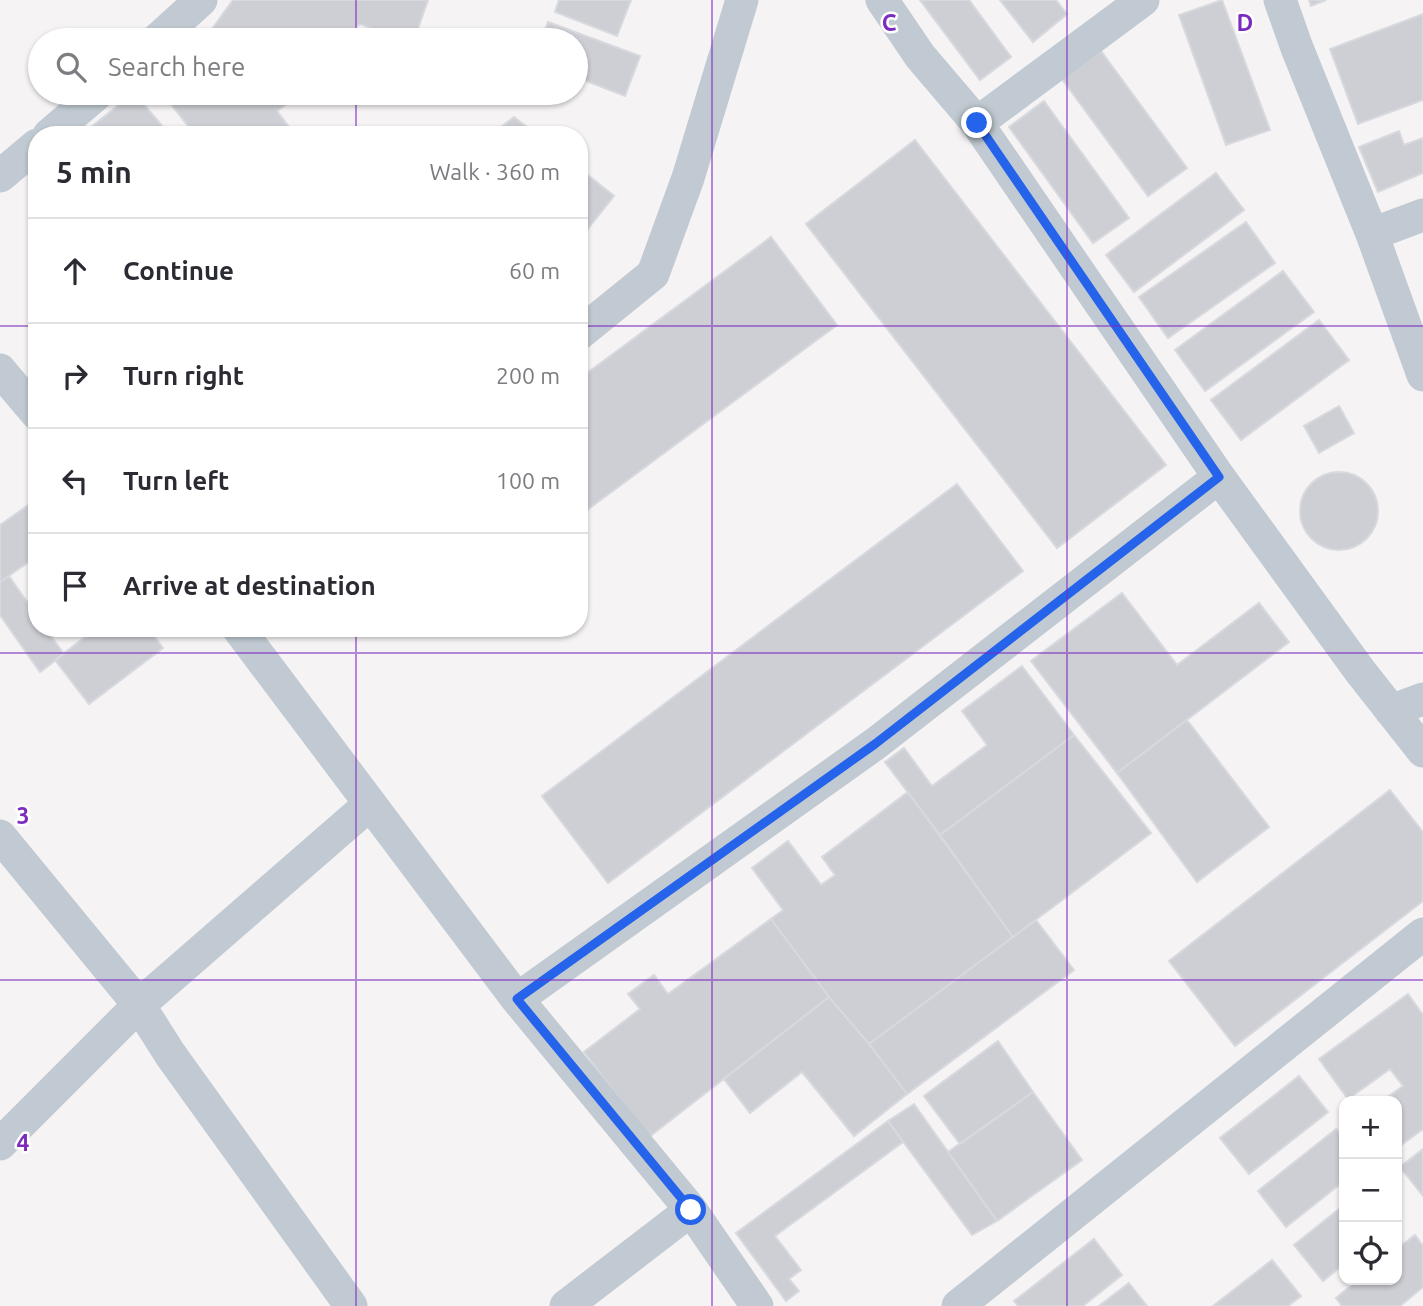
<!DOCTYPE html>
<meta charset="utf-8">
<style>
:root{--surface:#fff;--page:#f2f2f3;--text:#2b2b33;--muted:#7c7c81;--line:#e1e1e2}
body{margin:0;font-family:Ubuntu,sans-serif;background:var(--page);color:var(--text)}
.controls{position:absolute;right:21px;bottom:21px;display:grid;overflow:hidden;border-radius:14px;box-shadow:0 2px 5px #0004}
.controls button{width:63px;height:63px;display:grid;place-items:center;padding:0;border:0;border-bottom:2px solid var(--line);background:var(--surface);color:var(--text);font:35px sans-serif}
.stop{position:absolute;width:21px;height:21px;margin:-16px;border:5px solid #2563eb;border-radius:50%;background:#fff}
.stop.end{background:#2563eb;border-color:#fff;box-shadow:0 2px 7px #0008}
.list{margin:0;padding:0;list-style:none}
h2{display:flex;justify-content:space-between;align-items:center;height:91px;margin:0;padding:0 28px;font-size:30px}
h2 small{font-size:23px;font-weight:400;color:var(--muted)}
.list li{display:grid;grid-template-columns:46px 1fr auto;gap:21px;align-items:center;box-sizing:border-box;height:105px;padding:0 28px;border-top:2px solid var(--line)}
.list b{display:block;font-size:26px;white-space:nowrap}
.list em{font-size:23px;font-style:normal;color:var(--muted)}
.icon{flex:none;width:38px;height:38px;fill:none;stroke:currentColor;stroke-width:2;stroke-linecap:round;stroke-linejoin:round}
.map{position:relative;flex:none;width:1423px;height:1306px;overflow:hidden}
.search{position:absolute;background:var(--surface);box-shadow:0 2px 5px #0004;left:28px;top:28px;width:560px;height:77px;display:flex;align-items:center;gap:18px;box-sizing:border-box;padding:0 24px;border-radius:38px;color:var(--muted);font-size:26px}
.panel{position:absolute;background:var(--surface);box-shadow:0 2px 5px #0004;left:28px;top:126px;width:560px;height:511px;border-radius:28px}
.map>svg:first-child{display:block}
</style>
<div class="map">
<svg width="1423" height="1306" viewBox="0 0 1423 1306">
<rect width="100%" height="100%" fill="#f5f3f3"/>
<path fill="#cdcfd5" stroke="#d7d9de" stroke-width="2" d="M233,0H428L414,40H405L360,24L338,40H204Z
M559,0H631L617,36L555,12Z
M920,0H969L1011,57L980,80Z
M1000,0H1056L1067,14L1033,42Z
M1222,0L1270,130L1226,145L1179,15Z
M1309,0H1326L1311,6Z
M1423,14V100L1358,124L1330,49Z
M548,22L640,56L625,96L576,77V40H541Z
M1101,51L1187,168L1148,196L1062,79Z
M134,93L170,135H81Z
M166,93H302L277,111L295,135H195L164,95Z
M1044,101L1129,218L1093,243L1009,127Z
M514,117L537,135H491Z
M1399,131L1404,145L1423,138V173L1378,192L1359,147Z
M915,140L1166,465L1057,548L806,224Z
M579,168L614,196L579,240Z
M1216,173L1244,210L1134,292L1106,255Z
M1246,222L1275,263L1168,338L1139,297Z
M771,237L837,325L579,516V379Z
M1283,271L1314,312L1205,391L1175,350Z
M37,295V311L29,301Z
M1319,320L1349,360L1241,440L1211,400Z
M1339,406L1354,433L1319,453L1304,426Z
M1300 511a39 39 0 1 1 78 0a39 39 0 1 1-78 0Z
M957,484L1023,571L608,883L542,796Z
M37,499V556L0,582V525Z
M9,576L37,616V628H45L64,654L40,672L0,615V582Z
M1122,593L1177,665L1259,603L1289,642L1117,773L1031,661Z
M97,628H148L163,648L89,704L55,660Z
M1022,666L1074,735L940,835L885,762L904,748L932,786L987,745L962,711Z
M1187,720L1269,827L1197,882L1117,773Z
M1074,735L1151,833L1013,937L940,835Z
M1390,790L1423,832V901L1235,1046L1169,961Z
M908,792L1013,937L869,1044L829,997L771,919L783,910L752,868L788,841L821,885L835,875L822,857Z
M771,919L829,997L649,1137L584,1052L640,1009L628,994L654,975L668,994Z
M1036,920L1074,970L907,1094L869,1044Z
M1408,994L1423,1015V1129L1397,1148V1101H1382L1403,1086L1390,1069L1348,1099L1319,1059Z
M829,997L869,1044L907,1094L854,1136L802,1072L750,1113L724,1079Z
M998,1041L1033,1092L960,1144L924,1096Z
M1299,1076L1328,1112L1249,1174L1220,1138Z
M1033,1092L1082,1160L997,1221L948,1152Z
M914,1104L997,1221L972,1235L888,1121Z
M888,1121L903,1142L775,1236L801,1270L789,1279L799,1291L786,1301L736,1233Z
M1336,1129L1344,1138V1181L1286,1227L1258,1191Z
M1423,1149V1196L1400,1167Z
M1344,1205V1264L1323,1281L1294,1245Z
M1415,1235L1423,1246V1287L1400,1306H1342L1336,1298L1358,1280H1397V1249Z
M1094,1239L1122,1275L1083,1306H1018L1014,1301Z
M1272,1260L1301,1296L1288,1306H1213Z
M1129,1283L1147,1306H1099Z"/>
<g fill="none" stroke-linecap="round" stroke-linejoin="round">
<path stroke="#c1cad2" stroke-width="33" d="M882,0L920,56L977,123L1219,477L1360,671L1423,751
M1280,0L1297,48L1372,234L1423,375
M157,40L201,0
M977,123L1143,0
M49,135L98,93
M0,176L37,145
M1372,234L1423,215
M579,334L653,274L688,178L742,0
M0,370L37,414
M238,628L517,999L691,1210L757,1306
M1391,711L1423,699
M0,836L139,1005L170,1054L351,1306
M517,999L875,744L1219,477
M0,1144L139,1005L370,804
M566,1306L691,1210
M958,1306L1423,934"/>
</g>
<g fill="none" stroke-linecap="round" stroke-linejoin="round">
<path stroke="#2563eb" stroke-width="9" d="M691,1210L517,999L875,744L1219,477L977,123"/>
</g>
<path fill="none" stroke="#7b2cbf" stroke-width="2" stroke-opacity="0.55" d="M356,0V40M712,0V1306M1067,0V1306M356,93V135M0,326H37M579,326H1423M356,628V1306M0,653H1423M0,980H1423"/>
<g font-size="23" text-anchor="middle" font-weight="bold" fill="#7b2cbf" stroke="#fff" stroke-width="5" stroke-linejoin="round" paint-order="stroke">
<text x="889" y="31">C</text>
<text x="1245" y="31">D</text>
<text x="23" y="824">3</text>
<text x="23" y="1151">4</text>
</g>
</svg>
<div class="controls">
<button>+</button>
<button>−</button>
<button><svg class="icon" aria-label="locate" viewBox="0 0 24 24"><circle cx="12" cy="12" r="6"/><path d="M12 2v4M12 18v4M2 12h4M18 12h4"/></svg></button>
</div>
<div class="stop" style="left:691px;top:1210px"></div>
<div class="stop end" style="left:977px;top:123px"></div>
<div class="search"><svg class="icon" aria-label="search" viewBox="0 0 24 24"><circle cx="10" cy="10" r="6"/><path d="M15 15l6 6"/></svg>Search here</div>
<section class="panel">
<h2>5 min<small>Walk · 360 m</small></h2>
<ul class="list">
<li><svg class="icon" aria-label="ahead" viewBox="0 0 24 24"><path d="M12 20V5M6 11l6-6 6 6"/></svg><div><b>Continue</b></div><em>60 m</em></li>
<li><svg class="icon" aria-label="right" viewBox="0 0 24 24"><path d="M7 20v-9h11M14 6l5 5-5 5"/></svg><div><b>Turn right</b></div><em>200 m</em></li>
<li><svg class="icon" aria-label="left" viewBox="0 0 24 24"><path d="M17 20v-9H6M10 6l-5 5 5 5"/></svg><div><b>Turn left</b></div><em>100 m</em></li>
<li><svg class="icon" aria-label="arrive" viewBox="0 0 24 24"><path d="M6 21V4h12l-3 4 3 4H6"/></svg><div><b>Arrive at destination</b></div></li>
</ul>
</section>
</div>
